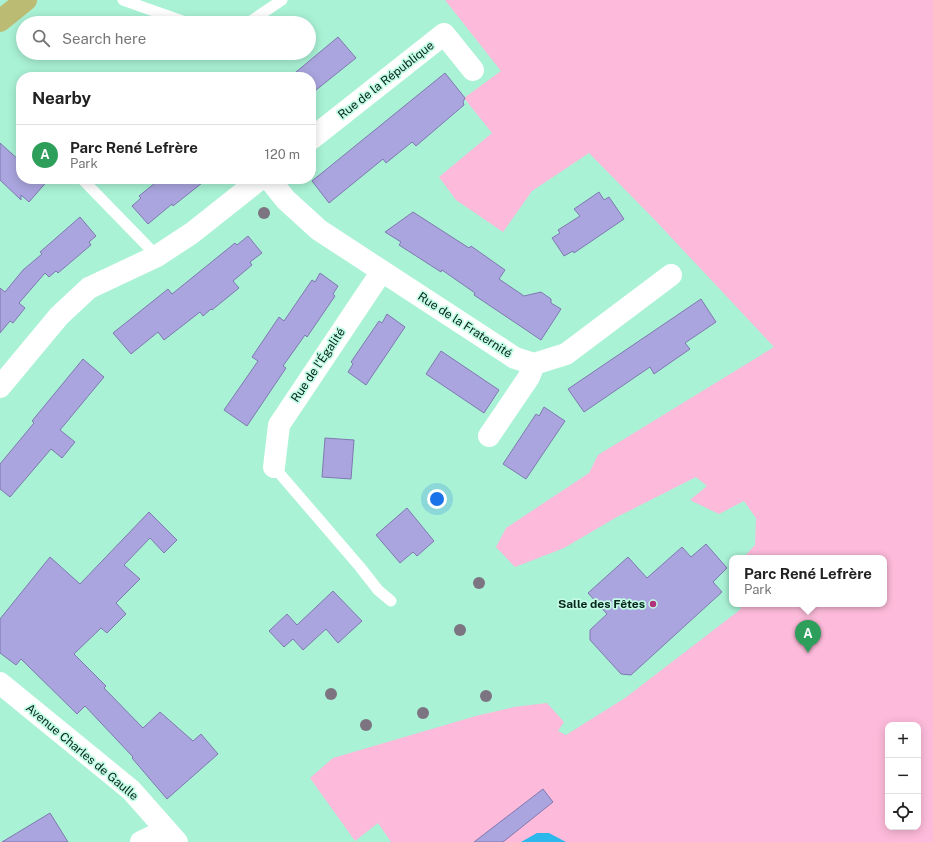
<!DOCTYPE html>
<meta charset="utf-8">
<style>
:root{--surface:#fff;--page:#f6f6f6;--text:#222;--muted:#767676;--line:#e0e0e0;--accent:#b2327e}
body{margin:0;font-family:"Public Sans",sans-serif;background:var(--page);color:var(--text)}
.controls{position:absolute;right:12px;bottom:12px;display:grid;overflow:hidden;border-radius:8px;box-shadow:0 2px 10px #0003}
.controls button{width:36px;height:36px;display:grid;place-items:center;padding:0;border:0;border-bottom:1px solid var(--line);background:var(--surface);color:var(--text);font:20px sans-serif}
.you{position:absolute;left:437px;top:499px;width:14px;height:14px;margin:-10px;border:3px solid #fff;border-radius:50%;background:#1a73e8;box-shadow:0 0 0 6px #1a73e833}
.badge{display:grid;place-items:center;width:26px;height:26px;border-radius:50%;background:var(--accent);color:#fff;font-size:13px;font-weight:700}
.pin{position:absolute;translate:-50% -33px;filter:drop-shadow(0 1px 2px #0008)}
.pin::after{content:'';position:absolute;top:21px;width:14px;height:12px;background:inherit;clip-path:polygon(0 0,100% 0,50% 100%)}
.popup{position:absolute;left:729px;top:555px;width:158px;height:52px;box-sizing:border-box;display:grid;place-content:center;border-radius:8px;background:var(--surface);filter:drop-shadow(0 1px 3px #0005);font-size:13px;white-space:nowrap;color:var(--muted)}
.popup b{font-size:15px;color:var(--text)}
.popup::after{content:'';position:absolute;left:50%;top:100%;margin-left:-8px;border:8px solid transparent;border-top-color:var(--surface)}
.list{margin:0;padding:0;list-style:none}
h2{display:flex;justify-content:space-between;align-items:center;height:52px;margin:0;padding:0 16px;font-size:17px}
h2 small{font-size:13px;font-weight:400;color:var(--muted)}
.list li{display:grid;grid-template-columns:26px 1fr auto;gap:12px;align-items:center;box-sizing:border-box;height:60px;padding:0 16px;border-top:1px solid var(--line)}
.list b{display:block;font-size:15px;white-space:nowrap}
.list p{margin:0;font-size:13px;white-space:nowrap;color:var(--muted)}
.list em{font-size:13px;font-style:normal;color:var(--muted)}
.icon{flex:none;width:22px;height:22px;fill:none;stroke:currentColor;stroke-width:2;stroke-linecap:round;stroke-linejoin:round}
.map{position:relative;flex:none;width:933px;height:842px;overflow:hidden}
.search{position:absolute;background:var(--surface);box-shadow:0 2px 10px #0003;left:16px;top:16px;width:300px;height:44px;display:flex;align-items:center;gap:10px;box-sizing:border-box;padding:0 14px;border-radius:22px;color:var(--muted);font-size:15px}
.panel{position:absolute;background:var(--surface);box-shadow:0 2px 10px #0003;left:16px;top:72px;width:300px;height:112px;border-radius:16px}
.map>svg:first-child{display:block}
</style>
<div class="map">
<svg width="933" height="842" viewBox="0 0 933 842">
<rect width="100%" height="100%" fill="#a9f2d6"/>
<path fill="#fdbada" fill-rule="evenodd" d="M445,0H933V842H391L378,823L355,841L310,778L333,758L476,716L514,707L547,703L564,722L558,731L566,735L625,698L741,609L739,604H884V558H743L755,545L756,518L744,501L719,514L690,500L707,486L696,477L615,518L564,548L515,567L496,547L506,528L589,473L598,455L774,347L653,218L589,153L532,191L503,232L456,200L439,177L492,133L464,98L501,71ZM888,725H918V827H888Z"/>
<path fill="#2db8ec" d="M537,833H549L566,842H521Z"/>
<path fill="#aaa5de" stroke="#7f79b0" d="M338,37L356,58L311,94V77H290Z
M445,73L465,98L463,102L464,105L416,146L412,142L386,163L383,159L329,203L312,181Z
M0,143L21,162V179H49L29,202L21,195V200L0,180Z
M160,179H207L173,206L172,204L148,224L132,206L141,198L139,196Z
M599,192L604,200L609,197L624,219L574,253L573,251L564,256L552,238L560,233L558,230L580,216L574,209Z
M413,212L469,248L471,246L505,270L499,279L524,296L541,292L551,299V303L561,309L541,340L474,295L475,293L442,270L441,272L399,245L401,242L385,232Z
M80,217L96,236L89,242L91,245L58,273L56,271L49,277L45,273L19,303L25,308L13,323L10,321L0,333V288L5,292L23,270L42,254L40,252Z
M248,236L262,253L250,262L252,265L233,281L239,288L212,310L211,309L203,316L200,312L164,340L158,332L131,354L113,333L168,289L172,294L235,243L237,245Z
M320,273L338,286L333,294L335,296L307,337L305,335L283,366L286,368L247,426L224,410L258,361L252,357L279,317L284,321L312,280L315,282Z
M701,299L716,322L685,343L690,349L654,374L650,367L584,412L568,389Z
M387,314L405,327L366,385L348,372L353,364L351,362L379,321L382,323Z
M441,351L499,390L484,413L426,374Z
M83,359L104,377L60,430L75,442L62,458L51,449L10,497L0,489V464L34,423L32,421Z
M544,407L565,421L526,479L503,464L536,414L539,416Z
M325,438L354,440L351,479L322,477Z
M407,508L434,541L417,556L413,552L400,563L376,535Z
M149,512L177,540L164,553L150,538L124,565L140,579L116,603L126,614L107,633L101,628L74,654L106,686L104,688L143,728L160,712L193,741L201,734L218,754L167,799L132,758L133,757L85,706L77,714L21,659L16,665L0,653V619L50,557L80,584Z
M706,544L727,568L713,582L722,592L631,675L621,674L590,640V630L607,614L588,593L628,557L647,578L682,547L691,557Z
M333,591L362,621L338,643L326,629L303,650L293,639L284,647L269,631L287,614L297,625Z
M543,789L553,802L503,842H474Z
M50,813L68,842H2Z"/>
<g fill="none" stroke-linecap="round" stroke-linejoin="round">
<path stroke="#fff" stroke-width="11" d="M123,0L188,23
M248,23L282,0
M82,179L157,256
M274,467L360,567L378,590L391,601"/>
<path stroke="#fff" stroke-width="22" d="M311,139L444,34L473,70
M269,179L286,200L319,230L515,358L534,364L566,354L671,275
M0,387L59,316L89,288L157,256L192,233L260,179
M489,436L529,377L534,364
M274,467L279,425L382,271
M141,842L166,830"/>
<path stroke="#fff" stroke-width="22" d="M0,683L131,790L177,842"/>
<path stroke="#bcbb73" stroke-width="22" d="M0,21L26,0"/>
</g>
<g fill="#7d7481">
<circle cx="264" cy="213" r="6"/>
<circle cx="479" cy="583" r="6"/>
<circle cx="460" cy="630" r="6"/>
<circle cx="331" cy="694" r="6"/>
<circle cx="486" cy="696" r="6"/>
<circle cx="423" cy="713" r="6"/>
<circle cx="366" cy="725" r="6"/>
</g>
<circle fill="#b2327e" stroke="#c2fce5" stroke-width="1.5" cx="653" cy="604" r="4"/>
<g text-anchor="middle" stroke-width="3.5" stroke-linejoin="round" paint-order="stroke">
<g font-size="12" fill="#06251c" stroke="#c2fce5">
<text transform="translate(386 80) rotate(-38)" y="4">Rue de la République</text>
<text transform="translate(465 325) rotate(33)" y="4">Rue de la Fraternité</text>
<text transform="translate(318 365) rotate(-56)" y="4">Rue de l'Égalité</text>
<text transform="translate(82 752) rotate(40)" y="4">Avenue Charles de Gaulle</text>
</g>
<g font-size="12" font-weight="bold" fill="#06251c" stroke="#c2fce5" text-anchor="end">
<text x="645" y="608">Salle des Fêtes</text>
</g>
</g>
</svg>
<div class="controls">
<button>+</button>
<button>−</button>
<button><svg class="icon" aria-label="locate" viewBox="0 0 24 24"><circle cx="12" cy="12" r="6"/><path d="M12 2v4M12 18v4M2 12h4M18 12h4"/></svg></button>
</div>
<div class="you"></div>
<div class="pin badge" style="left:808px;top:653px;background:#2e9e5b">A</div>
<div class="popup"><b>Parc René Lefrère</b>Park</div>
<div class="search"><svg class="icon" aria-label="search" viewBox="0 0 24 24"><circle cx="10" cy="10" r="6"/><path d="M15 15l6 6"/></svg>Search here</div>
<section class="panel">
<h2>Nearby<small></small></h2>
<ul class="list">
<li><span class="badge" style="background:#2e9e5b">A</span><div><b>Parc René Lefrère</b><p>Park</p></div><em>120 m</em></li>
</ul>
</section>
</div>
